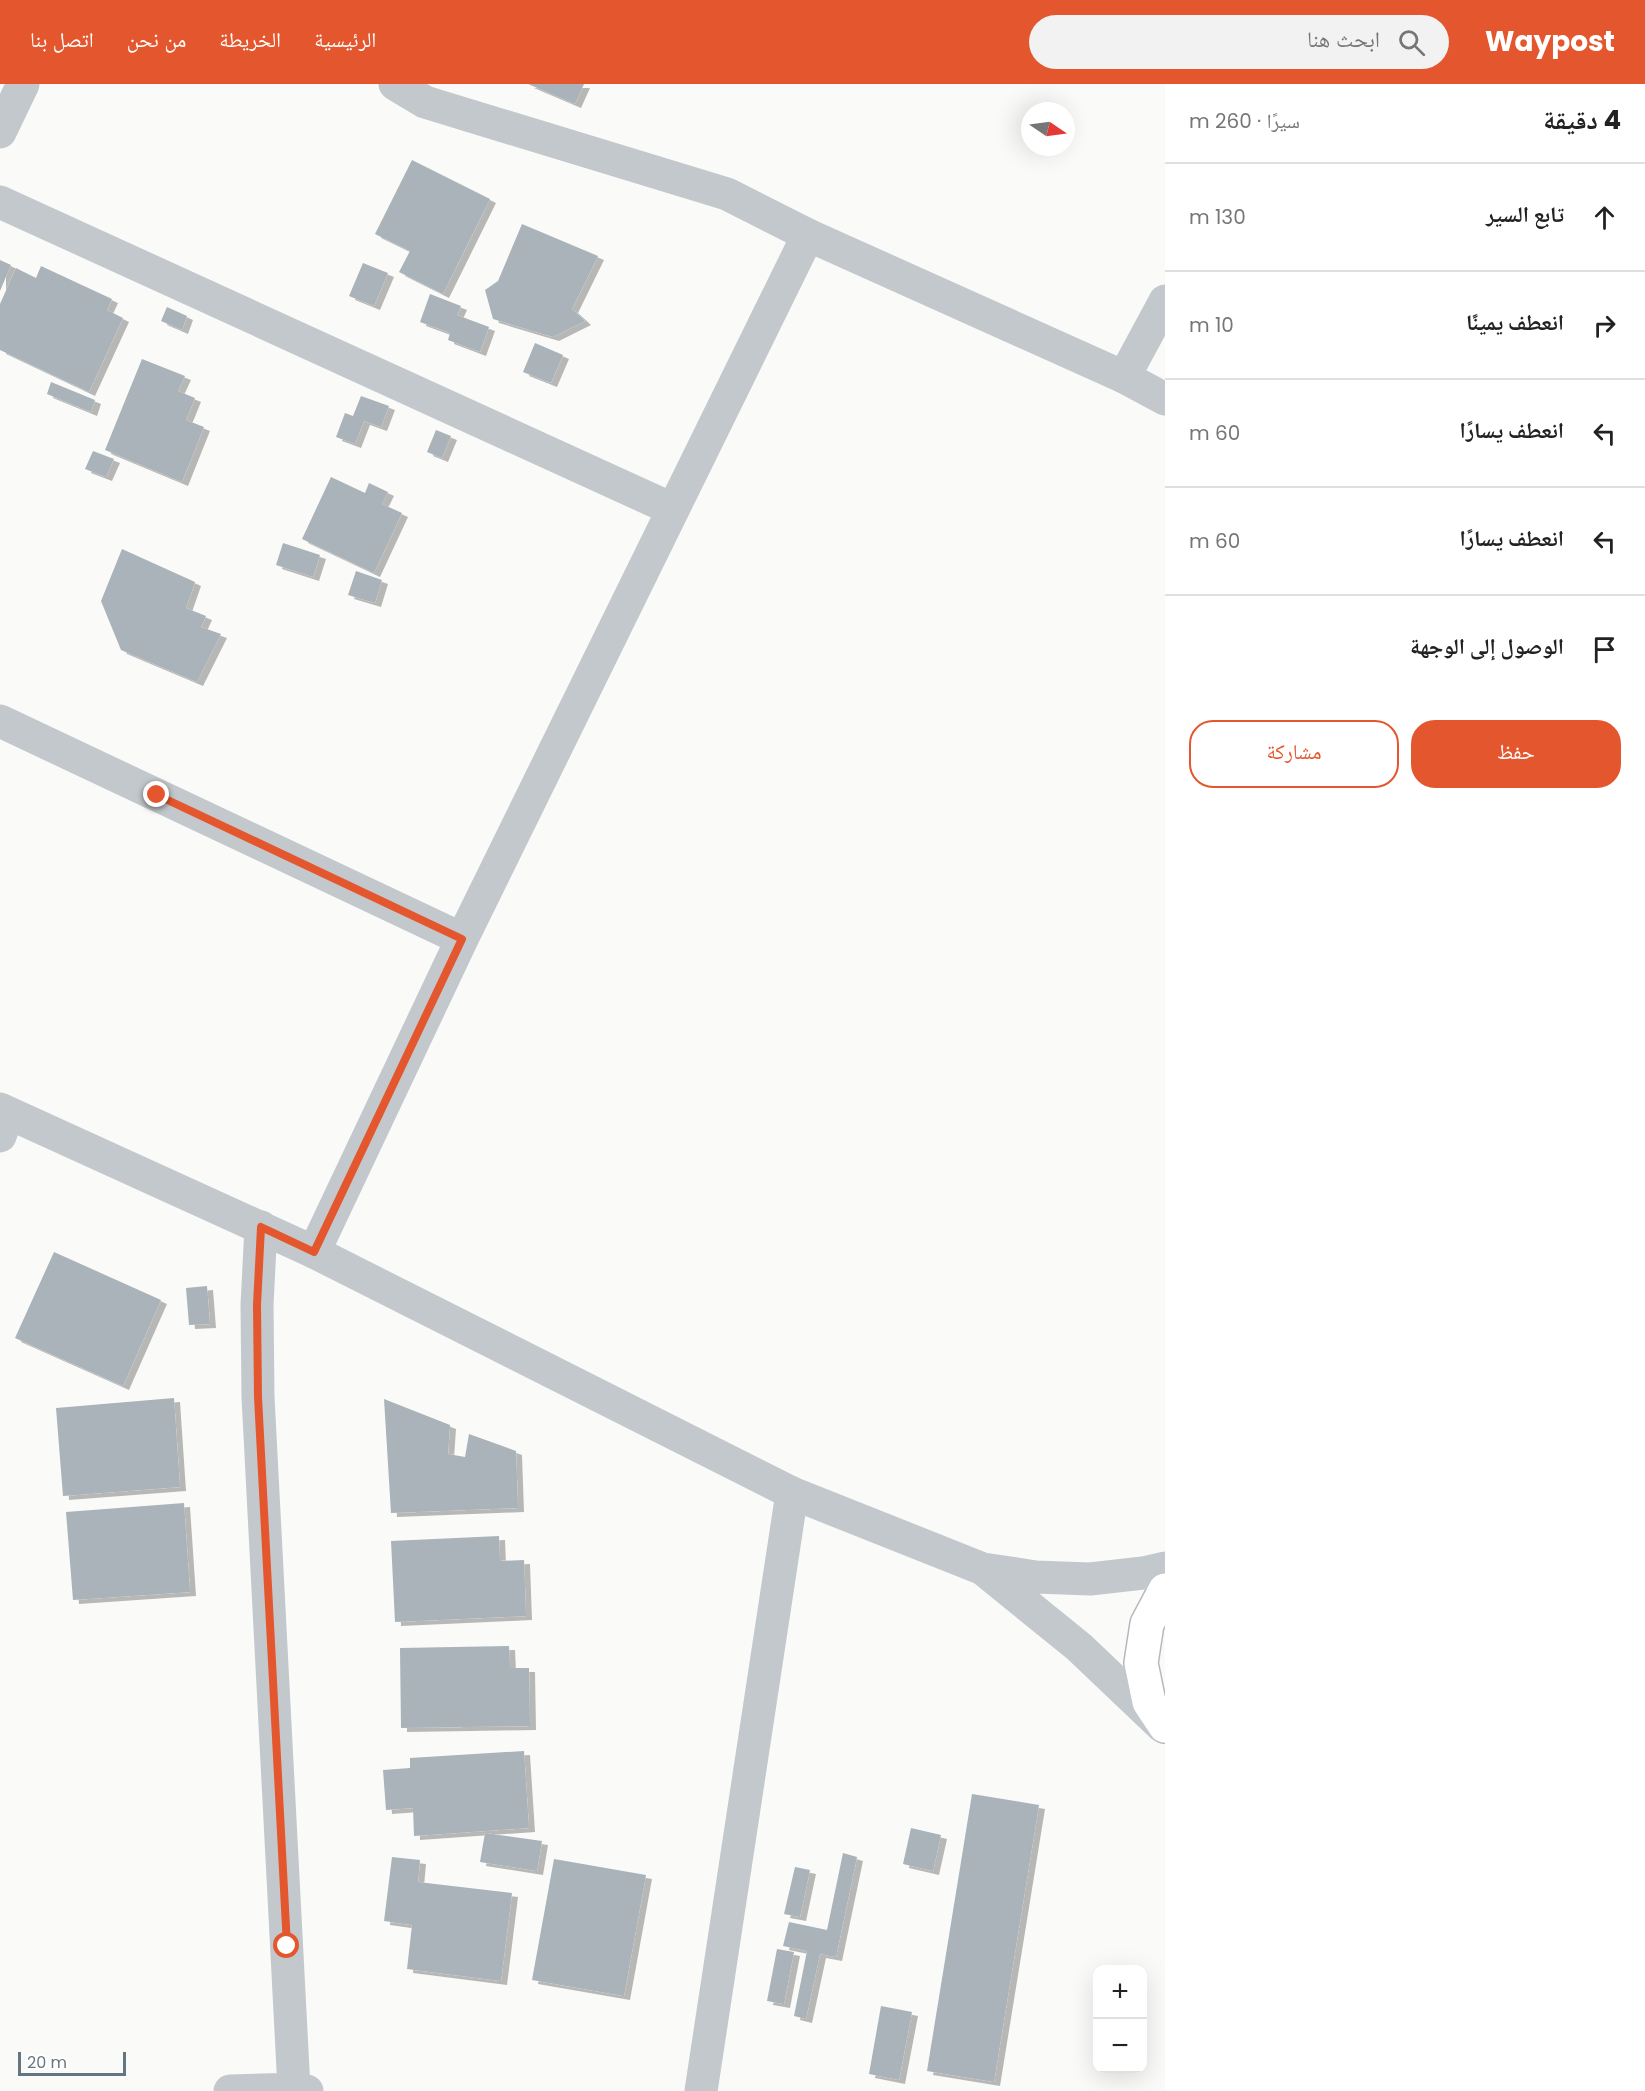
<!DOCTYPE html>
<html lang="ar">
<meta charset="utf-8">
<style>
:root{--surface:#fff;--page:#f2f2f2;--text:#222;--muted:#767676;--line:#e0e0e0;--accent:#e4572e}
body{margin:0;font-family:Poppins,"Noto Naskh Arabic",sans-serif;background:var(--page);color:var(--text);direction:rtl}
.controls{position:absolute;right:18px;bottom:18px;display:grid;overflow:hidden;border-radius:12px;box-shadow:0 6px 24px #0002}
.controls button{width:54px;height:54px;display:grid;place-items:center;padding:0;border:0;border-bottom:2px solid var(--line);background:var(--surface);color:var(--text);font:30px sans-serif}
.compass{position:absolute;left:1021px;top:18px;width:54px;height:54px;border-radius:50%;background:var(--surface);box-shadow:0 6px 24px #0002;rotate:103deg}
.scale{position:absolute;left:18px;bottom:15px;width:108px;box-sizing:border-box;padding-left:6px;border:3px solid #657683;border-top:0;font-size:16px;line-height:21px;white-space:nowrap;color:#657683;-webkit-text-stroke:4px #fff;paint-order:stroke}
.stop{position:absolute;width:18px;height:18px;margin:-14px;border:4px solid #e4572e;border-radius:50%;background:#fff}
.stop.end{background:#e4572e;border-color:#fff;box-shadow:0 2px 6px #0008}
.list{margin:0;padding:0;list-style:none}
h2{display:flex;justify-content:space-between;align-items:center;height:78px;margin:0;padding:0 24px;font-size:26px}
h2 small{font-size:20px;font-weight:400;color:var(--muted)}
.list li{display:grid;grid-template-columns:39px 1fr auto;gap:18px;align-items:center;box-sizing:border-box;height:108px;padding:0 24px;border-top:2px solid var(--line)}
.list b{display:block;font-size:22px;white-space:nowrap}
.list em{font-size:20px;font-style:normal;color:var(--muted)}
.actions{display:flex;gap:12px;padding:18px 24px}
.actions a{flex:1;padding:14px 0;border:2px solid var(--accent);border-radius:24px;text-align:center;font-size:21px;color:var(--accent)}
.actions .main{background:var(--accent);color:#fff}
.icon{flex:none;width:33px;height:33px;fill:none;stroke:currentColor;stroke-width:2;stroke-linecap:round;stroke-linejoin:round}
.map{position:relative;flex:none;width:1165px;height:2007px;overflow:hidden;direction:ltr}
header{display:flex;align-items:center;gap:36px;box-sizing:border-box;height:84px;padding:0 30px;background:var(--accent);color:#fff}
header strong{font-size:28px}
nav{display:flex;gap:33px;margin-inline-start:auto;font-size:21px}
.search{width:420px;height:54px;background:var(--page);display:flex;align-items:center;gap:15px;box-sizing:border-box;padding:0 21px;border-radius:33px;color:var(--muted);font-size:22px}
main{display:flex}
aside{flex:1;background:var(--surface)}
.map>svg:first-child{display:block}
</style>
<header>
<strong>Waypost</strong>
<div class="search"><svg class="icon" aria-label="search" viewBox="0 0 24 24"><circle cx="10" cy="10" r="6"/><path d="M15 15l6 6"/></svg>ابحث هنا</div>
<nav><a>الرئيسية</a><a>الخريطة</a><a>من نحن</a><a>اتصل بنا</a></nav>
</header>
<main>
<aside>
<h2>4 دقيقة<small>سيرًا · 260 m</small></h2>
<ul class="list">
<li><svg class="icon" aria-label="ahead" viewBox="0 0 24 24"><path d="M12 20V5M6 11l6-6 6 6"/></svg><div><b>تابع السير</b></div><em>130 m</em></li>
<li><svg class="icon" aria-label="right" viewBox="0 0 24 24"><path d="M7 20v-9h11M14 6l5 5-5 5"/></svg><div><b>انعطف يمينًا</b></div><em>10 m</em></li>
<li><svg class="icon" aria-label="left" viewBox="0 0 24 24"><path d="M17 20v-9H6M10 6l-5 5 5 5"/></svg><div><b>انعطف يسارًا</b></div><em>60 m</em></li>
<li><svg class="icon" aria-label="left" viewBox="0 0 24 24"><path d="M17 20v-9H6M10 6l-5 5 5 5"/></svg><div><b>انعطف يسارًا</b></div><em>60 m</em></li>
<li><svg class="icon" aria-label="arrive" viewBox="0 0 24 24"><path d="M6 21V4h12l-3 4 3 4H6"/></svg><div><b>الوصول إلى الوجهة</b></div></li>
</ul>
<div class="actions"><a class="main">حفظ</a><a>مشاركة</a></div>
</aside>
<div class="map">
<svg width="1165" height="2007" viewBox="0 0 1165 2007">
<defs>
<filter id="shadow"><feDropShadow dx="6" dy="4" stdDeviation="0" flood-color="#0004"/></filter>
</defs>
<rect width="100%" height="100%" fill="#fafaf8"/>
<path fill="#aab3b9" filter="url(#shadow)" d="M528,0H584L575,20Z
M412,76L490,115L443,210L399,188L410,167L375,150Z
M522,140L598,172L572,225L585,237L553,253L493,235L485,206L498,197Z
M0,176L11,181L0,207Z
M363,179L388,189L374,222L349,212Z
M41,182L112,215L107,226L123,234L89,308L0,266V220L16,184L36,194Z
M430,210L461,222L457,231L489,243L480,268L448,256L450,249L420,238Z
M167,223L187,232L182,246L161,237Z
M535,259L563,271L551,299L523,288Z
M142,275L185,292L178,307L195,314L186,336L204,343L182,398L105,366Z
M51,298L95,316L91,328L47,310Z
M361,312L389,322L381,343L364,337L355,360L336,353L345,329L353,332Z
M436,346L451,352L442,374L427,368Z
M93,367L114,375L106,393L85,385Z
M331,393L365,409L369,399L388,408L382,420L402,429L374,489L302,455Z
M283,459L320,471L313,493L276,481Z
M122,465L195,498L186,524L206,532L201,543L221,550L197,598L121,566L101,517Z
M356,487L382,496L375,519L348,511Z
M54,1168L161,1216L123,1302L15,1254Z
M207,1202L210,1240L189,1241L186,1204Z
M174,1314L180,1403L63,1412L56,1324Z
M384,1315L450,1341L448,1370L465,1373L469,1350L516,1367L518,1424L391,1429Z
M184,1419L190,1508L73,1516L66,1428Z
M499,1452L500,1477L524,1476L526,1532L395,1538L391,1457Z
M509,1562L510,1584H529L530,1642L401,1644L400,1564Z
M524,1667L529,1744L414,1752L413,1724L386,1726L383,1686L410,1684V1674Z
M972,1710L1039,1721L994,1998L927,1987Z
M911,1744L941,1751L933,1787L903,1780Z
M485,1749L542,1757L537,1787L480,1778Z
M843,1769L857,1773L836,1873L820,1870L806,1935L794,1932L807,1867L783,1862L789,1838L827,1846Z
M392,1773L420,1776L418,1798L512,1809L501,1897L407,1885L412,1841L384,1837Z
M554,1775L646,1791L624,1912L532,1896Z
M795,1783L810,1786L800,1833L784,1830Z
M777,1865L794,1868L784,1920L767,1917Z
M881,1922L912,1928L899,1996L869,1990Z"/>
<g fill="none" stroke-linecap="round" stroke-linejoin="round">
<g stroke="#b3babf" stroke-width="36">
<path id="secondary" d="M1165,1506L1147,1540L1141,1579L1149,1618L1165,1642"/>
</g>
<path stroke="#c3c8cc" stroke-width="33" d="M0,118L672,425
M1124,293L1165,217
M0,637L462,855
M0,1052L8,1029
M261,1143L257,1221L258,1313L294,2005
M314,1168L462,855L808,151
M230,2007L294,2005L307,2007
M701,2007L792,1409"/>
<path stroke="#c3c8cc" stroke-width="33" d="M395,0L425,18L727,110L808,151L1124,293L1165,315
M0,48L23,0
M0,1025L314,1168L792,1409L983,1485L1036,1493L1090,1495L1143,1489L1165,1484
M984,1486L1079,1563L1162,1642"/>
<use href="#secondary" stroke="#fff" stroke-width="33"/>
</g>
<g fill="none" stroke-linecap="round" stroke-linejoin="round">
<path stroke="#e4572e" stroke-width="8" d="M157,711L462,855L314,1168L261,1143L257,1221L258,1313L287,1862"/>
</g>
</svg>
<div class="controls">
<button>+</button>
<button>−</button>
</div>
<svg class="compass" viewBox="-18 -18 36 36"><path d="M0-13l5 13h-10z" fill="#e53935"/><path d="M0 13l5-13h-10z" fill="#767676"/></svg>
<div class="scale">20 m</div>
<div class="stop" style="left:287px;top:1862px"></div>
<div class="stop end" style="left:157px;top:711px"></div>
</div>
</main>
